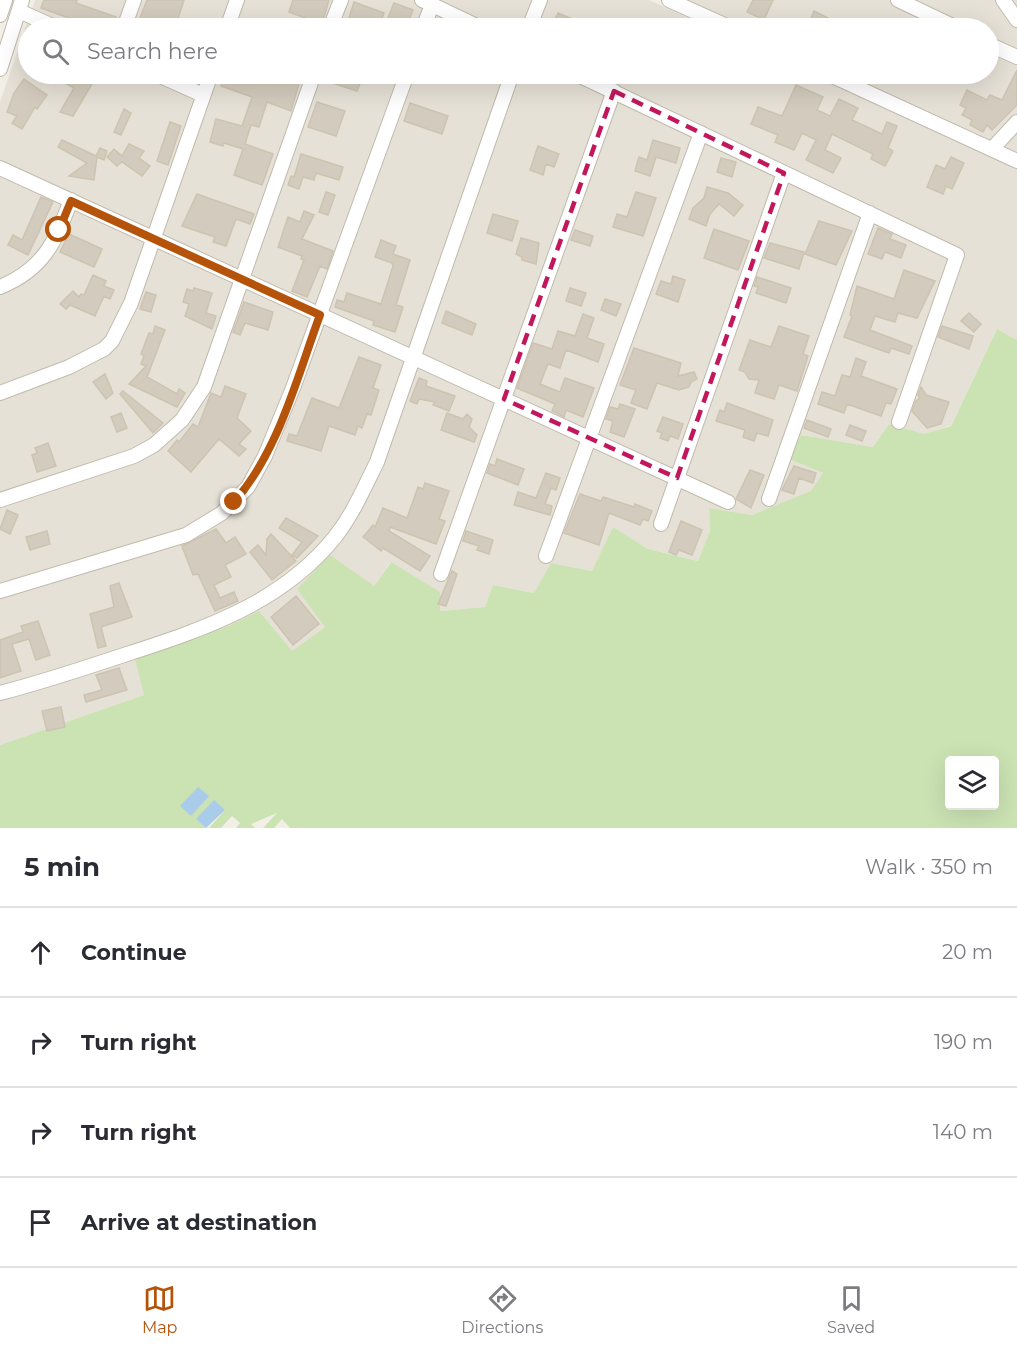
<!DOCTYPE html>
<meta charset="utf-8">
<style>
:root{--surface:#fff;--page:#f7f7f7;--text:#2b2b33;--muted:#7c7c81;--line:#e1e1e2;--accent:#b45309}
body{margin:0;font-family:Montserrat,sans-serif;background:var(--page);color:var(--text)}
.controls{position:absolute;right:18px;bottom:18px;display:grid;overflow:hidden;border-radius:6px;box-shadow:0 6px 24px #0002}
.controls button{width:54px;height:54px;display:grid;place-items:center;padding:0;border:0;border-bottom:2px solid var(--line);background:var(--surface);color:var(--text);font:30px sans-serif}
.stop{position:absolute;width:18px;height:18px;margin:-14px;border:4px solid #b45309;border-radius:50%;background:#fff}
.stop.end{background:#b45309;border-color:#fff;box-shadow:0 2px 6px #0008}
.list{margin:0;padding:0;list-style:none}
h2{display:flex;justify-content:space-between;align-items:center;height:78px;margin:0;padding:0 24px;font-size:26px}
h2 small{font-size:20px;font-weight:400;color:var(--muted)}
.list li{display:grid;grid-template-columns:39px 1fr auto;gap:18px;align-items:center;box-sizing:border-box;height:90px;padding:0 24px;border-top:2px solid var(--line)}
.list b{display:block;font-size:22px;white-space:nowrap}
.list em{font-size:20px;font-style:normal;color:var(--muted)}
.icon{flex:none;width:33px;height:33px;fill:none;stroke:currentColor;stroke-width:2;stroke-linecap:round;stroke-linejoin:round}
.map{position:relative;flex:none;width:1017px;height:828px;overflow:hidden}
.search{position:absolute;background:var(--surface);box-shadow:0 6px 24px #0002;left:18px;right:18px;top:18px;height:66px;display:flex;align-items:center;gap:15px;box-sizing:border-box;padding:0 21px;border-radius:33px;color:var(--muted);font-size:22px}
.sheet{height:438px;background:var(--surface)}
nav{display:flex;justify-content:space-around;align-items:center;box-sizing:border-box;height:84px;border-top:2px solid var(--line);background:var(--surface);font-size:16px;color:var(--muted)}
nav a{display:grid;justify-items:center;gap:3px}
nav .on{color:var(--accent)}
.map>svg:first-child{display:block}
</style>
<div class="map">
<svg width="1017" height="828" viewBox="0 0 1017 828">
<rect width="100%" height="100%" fill="#f2efe7"/>
<path fill="#e6e1d6" d="M35,0H649L711,28H28V74H809L1017,169V340L997,329L951,425L924,435L889,424L873,447L801,435L824,473L811,492L752,515L709,508L710,531L698,561L648,549L613,527L593,571L551,563L534,593L493,585L485,607L440,611L390,562L374,586L325,627L291,652L259,611L228,626L144,695L0,745V102Z
M684,0H1017V154L844,74H988V28H746Z"/>
<path fill="#cbe3b3" fill-rule="evenodd" d="M997,329L1017,340V828H290L282,819L274,828H263L277,813L251,824L255,828H236L240,823L232,816L221,828H209L225,810L197,819L206,828H0V745L144,695L135,659L228,626L259,611L292,651L325,627L297,589L330,555L374,586L391,562L440,592V611L485,607L493,585L534,593L551,563L592,571L613,527L648,549L698,561L710,531L709,508L752,515L811,491L823,473L787,458L801,435L873,447L889,424L924,434L951,426ZM950,760H994V806H950Z"/>
<path fill="#a8ccea" d="M198,787L209,796L191,816L180,806Z
M214,800L225,810L206,828L196,819Z"/>
<path fill="#d3cbbd" stroke="#cdc3b1" stroke-width="1.5" d="M44,0H77L76,3L116,17L112,28H97L41,8Z
M147,0H184L175,28H151L138,23Z
M293,0H329L322,24L289,12Z
M753,0H773L764,20L747,12Z
M354,2L384,13L379,28L349,18Z
M394,3L413,10L407,25L388,18Z
M814,11L834,21L831,28H807Z
M558,13L593,28H570L554,21Z
M1017,70V105L992,130L987,125L983,132L970,125L972,120L962,115L966,108L960,105L967,90L987,100L990,95L1002,100Z
M48,74H75L93,82L73,116L60,112L74,88Z
M226,74L265,84L269,74H283L300,80L291,111L267,102L259,127L251,125L245,144L273,154L262,185L234,175L243,149L224,143L223,146L210,142L216,119L242,126L252,97L221,86Z
M328,74H364L357,91L326,81Z
M24,79L47,95L37,109L35,107L22,129L12,123L17,116L7,112L14,93Z
M796,85L823,97L817,110L830,116L839,99L858,108L852,120L882,134L887,122L897,126L888,148L893,151L885,166L871,159L873,154L832,134L825,150L841,158L833,173L806,160L816,140L802,133L794,150L775,142L778,135L751,124L758,107L782,116Z
M317,102L345,111L336,136L308,127Z
M410,103L448,116L442,134L404,121Z
M124,109L131,113L121,135L114,132Z
M170,122L181,126L168,165L157,161Z
M62,140L96,156L100,148L107,151L104,160L97,157L94,180L69,176L87,163L58,147Z
M653,140L680,148L676,163L656,157L650,176L635,171L639,157L647,160Z
M129,144L144,151L139,158L150,166L142,176L122,162L117,166L107,157L114,149L122,156Z
M538,146L559,154L554,167L546,164L543,175L530,170Z
M301,154L343,167L339,180L316,173L314,180L303,177L299,189L288,185L291,176L294,177Z
M951,157L964,163L952,189L946,186L943,194L927,187L936,165L945,169Z
M721,158L736,162L732,177L717,172Z
M707,187L728,193L743,205L734,216L719,204L710,214L706,226L689,219L693,208L704,198Z
M326,192L335,195L328,215L319,212Z
M636,192L656,198L643,236L613,227L617,214L627,217Z
M197,194L254,214L250,224L236,219L226,246L213,242L215,237L182,226Z
M41,197L53,202L28,255L8,245L13,235L22,240Z
M304,211L314,215L302,239L333,251L327,269L320,266L307,297L292,291L304,260L301,259L302,256L278,247L288,217L300,222Z
M493,214L518,221L512,241L487,233Z
M819,221L852,231L836,265L805,254Z
M878,228L892,234L890,239L906,245L901,258L885,252L882,259L868,254Z
M714,229L749,241L738,270L704,258Z
M575,230L593,236L590,246L571,240Z
M69,234L102,249L94,267L60,252Z
M521,238L539,243L536,264L522,260V257L516,254Z
M381,240L396,246L393,254L410,260L396,305L403,307L395,332L373,325L374,321L335,307L337,300L344,302L347,293L381,304L393,266L392,263L375,257Z
M770,243L804,252L799,269L764,258Z
M904,270L935,281L917,318L898,313L895,322L875,316L870,330L912,346L909,354L891,348L889,353L844,337L852,316L850,315L857,286L894,299Z
M93,275L106,281L104,286L114,290L110,299L104,296L95,316L70,305L66,309L60,304L73,291L79,297L81,294L84,295Z
M673,276L685,280L678,302L656,294L661,281L671,284Z
M757,277L791,288L786,303L756,293L758,287L754,286Z
M194,288L212,293L206,313L216,316L212,329L185,316L189,304L183,302L187,289L193,291Z
M570,288L586,293L581,306L566,301Z
M146,292L156,295L151,312L140,309Z
M605,299L621,304L616,316L601,310Z
M244,302L273,312L268,330L245,323L240,335L233,332Z
M446,311L476,324L472,335L442,323Z
M969,313L981,324L974,332L961,321Z
M583,314L594,318L587,338L604,344L598,362L566,350L560,368L548,364L540,384L560,392L565,378L594,388L583,417L566,410L564,417L552,411L555,404L517,388L533,343L552,349L558,331L575,336Z
M155,326L165,330L147,377L177,394L179,389L185,393L177,407L129,384L146,366L141,364L144,356L141,354L149,333L153,334Z
M779,326L809,336L803,354L808,356L797,391L779,385L774,399L755,393L759,380L749,379L745,372L739,370L750,340L771,347Z
M942,326L973,336L969,349L938,337Z
M634,348L681,363L678,376L694,372L697,379L691,382L689,387L679,390L657,383L647,409L631,403L636,390L620,385Z
M359,357L381,365L373,388L379,390L371,415L367,414L362,428L358,426L355,435L329,426L321,451L287,441L289,434L297,436L312,398L339,408Z
M856,358L866,362L861,376L897,389L891,404L886,403L881,416L847,404L844,413L818,404L822,392L835,396L842,375L850,377Z
M105,374L113,393L106,399L93,382Z
M419,378L427,381L426,386L455,396L449,411L433,405L435,402L419,399L417,404L410,401Z
M225,386L246,394L237,418L251,431L239,444L246,449L239,456L219,439L191,472L168,451L177,440L179,442L193,424L198,427L211,393L221,397Z
M921,387L926,395L949,402L941,424L927,428L912,411L916,401L920,398L918,395Z
M123,391L163,423L153,433L120,394Z
M727,403L773,420L768,436L757,433L754,441L743,437L745,430L716,421L720,410L724,412Z
M620,404L635,409L624,437L610,432L613,421L606,419L610,407L618,409Z
M121,413L127,428L117,432L111,417Z
M447,413L463,419L467,414L472,419L469,427L477,435L474,442L441,430Z
M663,417L683,424L678,439L670,436L668,441L660,438L662,433L657,431Z
M807,420L831,429L828,437L804,428Z
M850,425L866,431L862,441L846,435Z
M48,443L56,466L37,472L32,455L37,453L35,448Z
M497,459L524,469L518,485L487,473L490,464L495,466Z
M794,466L816,473L813,483L799,478L794,494L782,490Z
M750,470L764,475L751,508L736,499Z
M546,473L560,478L556,490L551,488L545,504L552,506L550,515L514,505L518,492L536,498Z
M425,483L449,491L439,519L445,521L436,544L390,527L389,531L430,556L420,571L383,548L381,551L363,537L373,525L375,527L383,508L407,518L418,487L423,489Z
M580,494L601,501L603,497L634,507L635,504L652,511L648,521L643,519L640,525L609,513L599,545L564,533Z
M7,510L18,515L10,534L0,529Z
M286,518L318,536L297,558L292,555L302,542L279,528Z
M681,521L702,530L692,555L679,550L676,555L669,552Z
M216,529L226,543L235,537L246,554L225,565L231,577L214,585L220,598L234,592L238,601L215,611L198,574L193,575L182,546Z
M47,531L50,544L30,550L26,537Z
M466,531L493,540L489,554L477,550L479,546L463,541Z
M271,534L296,561L272,580L250,552L258,545L266,555L267,539Z
M452,571L457,574L446,606L438,604Z
M119,583L132,617L101,627L106,646L98,648L90,614L114,607L110,586Z
M296,596L319,624L293,645L271,617Z
M38,621L50,655L36,660L29,639L12,644L21,671L0,678V640L23,632L21,626Z
M119,668L127,690L86,702L84,695L102,690L96,675Z
M61,707L65,727L47,731L42,711Z"/>
<g fill="none" stroke-linecap="round" stroke-linejoin="round">
<g stroke="#c0baad" stroke-width="16">
<path id="minor" d="M422,0L481,28
M669,0L731,28
M898,0L957,28
M1003,0L1017,20
M19,11L57,28
M0,15L5,0
M124,28L134,0
M227,28L237,0
M330,28L341,0
M423,28L432,5
M529,28L540,0
M988,44L1017,57
M0,69L22,0
M156,74L203,95
M576,74L957,255L899,422
M828,74L1017,161
M992,149L1017,122
M0,168L728,502
M0,287C44,269 55,242 71,200
M0,393L69,367L104,349L112,341L131,303L211,74
M769,499L870,213
M0,500L134,456L154,445L182,420L204,387L314,74
M661,524L784,173
M546,556L701,133
M441,574L614,91
M0,591L186,535L222,513L248,487L265,456L293,388L407,74
M0,693C43,682 85,668 127,654C204,629 282,603 335,537C353,514 364,488 377,462L512,74"/>
</g>
<use href="#minor" stroke="#fff" stroke-width="14"/>
</g>
<g fill="none" stroke-linecap="round" stroke-linejoin="round">
<path stroke="#b45309" stroke-width="8" d="M59,230L71,201L320,315C297,377 279,451 234,502"/>
</g>
<path fill="none" stroke="#c2185b" stroke-width="4.5" stroke-dasharray="12 8" stroke-linejoin="round" d="M614,91L784,173L677,478L504,399Z"/>
</svg>
<div class="controls">
<button><svg class="icon" aria-label="layers" viewBox="0 0 24 24"><path d="M12 4l9 5-9 5-9-5zM3 14l9 5 9-5"/></svg></button>
</div>
<div class="stop" style="left:59px;top:230px"></div>
<div class="stop end" style="left:234px;top:502px"></div>
<div class="search"><svg class="icon" aria-label="search" viewBox="0 0 24 24"><circle cx="10" cy="10" r="6"/><path d="M15 15l6 6"/></svg>Search here</div>
</div>
<section class="sheet">
<h2>5 min<small>Walk · 350 m</small></h2>
<ul class="list">
<li><svg class="icon" aria-label="ahead" viewBox="0 0 24 24"><path d="M12 20V5M6 11l6-6 6 6"/></svg><div><b>Continue</b></div><em>20 m</em></li>
<li><svg class="icon" aria-label="right" viewBox="0 0 24 24"><path d="M7 20v-9h11M14 6l5 5-5 5"/></svg><div><b>Turn right</b></div><em>190 m</em></li>
<li><svg class="icon" aria-label="right" viewBox="0 0 24 24"><path d="M7 20v-9h11M14 6l5 5-5 5"/></svg><div><b>Turn right</b></div><em>140 m</em></li>
<li><svg class="icon" aria-label="arrive" viewBox="0 0 24 24"><path d="M6 21V4h12l-3 4 3 4H6"/></svg><div><b>Arrive at destination</b></div></li>
</ul>
</section>
<nav>
<a class="on"><svg class="icon" aria-label="map" viewBox="0 0 24 24"><path d="M3 6l6-2 6 2 6-2v14l-6 2-6-2-6 2zM9 4v14M15 6v14"/></svg>Map</a>
<a><svg class="icon" aria-label="directions" viewBox="0 0 24 24"><path d="M12 3l9 9-9 9-9-9zM9 14v-3h6M13 9l2 2-2 2"/></svg>Directions</a>
<a><svg class="icon" aria-label="saved" viewBox="0 0 24 24"><path d="M7 4h10v16l-5-4-5 4z"/></svg>Saved</a>
</nav>
